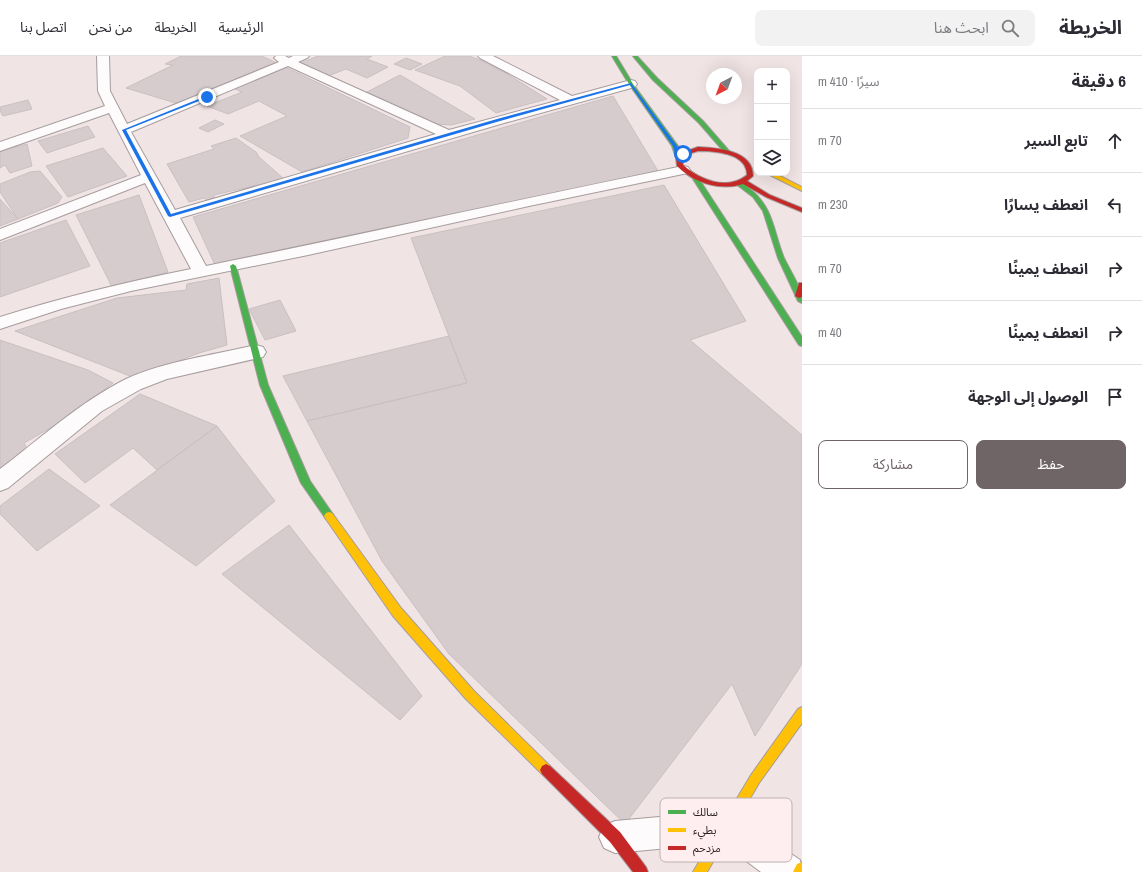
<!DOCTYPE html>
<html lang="ar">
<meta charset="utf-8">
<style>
:root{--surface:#fff;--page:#f2f2f3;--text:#2b2b33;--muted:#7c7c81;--line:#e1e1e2;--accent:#6f6466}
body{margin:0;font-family:"Archivo Narrow","Noto Sans Arabic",sans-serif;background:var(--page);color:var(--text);direction:rtl}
.controls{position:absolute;right:12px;top:12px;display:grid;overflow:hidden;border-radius:8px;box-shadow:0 4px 16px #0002}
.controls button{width:36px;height:36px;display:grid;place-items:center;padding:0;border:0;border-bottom:1px solid var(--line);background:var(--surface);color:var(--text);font:20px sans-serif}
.compass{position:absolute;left:706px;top:12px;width:36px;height:36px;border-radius:50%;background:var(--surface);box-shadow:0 4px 16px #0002;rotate:221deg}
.stop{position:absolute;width:12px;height:12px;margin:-9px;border:3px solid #1a73e8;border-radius:50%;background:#fff}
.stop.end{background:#1a73e8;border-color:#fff;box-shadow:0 1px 4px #0008}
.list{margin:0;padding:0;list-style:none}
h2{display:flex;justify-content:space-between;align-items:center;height:52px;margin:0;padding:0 16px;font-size:17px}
h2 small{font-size:13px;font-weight:400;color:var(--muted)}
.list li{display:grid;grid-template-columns:26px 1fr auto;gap:12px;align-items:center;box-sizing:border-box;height:64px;padding:0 16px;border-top:1px solid var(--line)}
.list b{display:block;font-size:15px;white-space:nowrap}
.list em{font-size:13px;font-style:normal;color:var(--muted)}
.actions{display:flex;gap:8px;padding:12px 16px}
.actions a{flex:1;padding:9px 0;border:1px solid var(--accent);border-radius:8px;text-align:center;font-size:14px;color:var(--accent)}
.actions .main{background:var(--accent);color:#fff}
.icon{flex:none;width:22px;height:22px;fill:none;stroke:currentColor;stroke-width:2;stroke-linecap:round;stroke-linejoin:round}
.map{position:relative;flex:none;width:802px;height:816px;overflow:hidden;direction:ltr}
header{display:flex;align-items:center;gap:24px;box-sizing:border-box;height:56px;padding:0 20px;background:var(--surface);border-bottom:1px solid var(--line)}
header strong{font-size:19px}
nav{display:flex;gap:22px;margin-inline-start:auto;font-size:14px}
.search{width:280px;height:36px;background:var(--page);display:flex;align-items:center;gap:10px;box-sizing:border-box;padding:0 14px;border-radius:8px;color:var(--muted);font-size:15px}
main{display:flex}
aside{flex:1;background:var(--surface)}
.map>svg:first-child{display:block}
</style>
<header>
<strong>الخريطة</strong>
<div class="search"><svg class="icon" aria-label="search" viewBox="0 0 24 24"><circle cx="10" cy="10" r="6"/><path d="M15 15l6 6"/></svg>ابحث هنا</div>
<nav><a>الرئيسية</a><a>الخريطة</a><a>من نحن</a><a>اتصل بنا</a></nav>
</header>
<main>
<aside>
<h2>6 دقيقة<small>سيرًا · 410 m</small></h2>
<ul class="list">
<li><svg class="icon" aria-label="ahead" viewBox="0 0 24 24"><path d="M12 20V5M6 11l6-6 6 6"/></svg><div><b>تابع السير</b></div><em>70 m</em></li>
<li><svg class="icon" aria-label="left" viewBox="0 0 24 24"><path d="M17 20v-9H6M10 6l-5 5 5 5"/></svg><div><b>انعطف يسارًا</b></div><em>230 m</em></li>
<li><svg class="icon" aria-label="right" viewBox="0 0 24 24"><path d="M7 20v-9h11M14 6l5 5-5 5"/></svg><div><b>انعطف يمينًا</b></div><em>70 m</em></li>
<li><svg class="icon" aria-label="right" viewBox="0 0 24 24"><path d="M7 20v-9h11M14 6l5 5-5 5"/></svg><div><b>انعطف يمينًا</b></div><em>40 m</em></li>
<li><svg class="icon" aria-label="arrive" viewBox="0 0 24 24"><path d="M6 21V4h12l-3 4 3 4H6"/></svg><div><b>الوصول إلى الوجهة</b></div></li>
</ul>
<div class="actions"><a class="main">حفظ</a><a>مشاركة</a></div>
</aside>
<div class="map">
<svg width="802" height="816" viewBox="0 0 802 816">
<rect width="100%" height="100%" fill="#f1e4e5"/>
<path fill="#d6cccd" stroke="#cac0c1" d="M181,0H262L279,8L182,49L126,32L173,9L165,8Z
M318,0H372L367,3L388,11L367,22L346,13L328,20L298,8Z
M445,0H469L480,4L509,19L547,43L496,57L460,30L415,14Z
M406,2L422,8L410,14L394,8Z
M283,10L410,71L408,82L302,116L240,80L287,60L259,45L228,58L207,50L242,36L233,32Z
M400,19L475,63L451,69L437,68L367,36Z
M613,40L658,115L215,209L193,161Z
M28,44L32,53L3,60L0,55V51Z
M215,64L224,68L208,76L199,72Z
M88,70L95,81L47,97L38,85Z
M236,82L256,96L259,101L284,123L214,139V142L207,144L204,142L189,146L167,108L214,93L211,90Z
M27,88L32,110L10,117L5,109L0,112V95Z
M103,92L127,120L68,141L46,110Z
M40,115L62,141L58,147L18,163L0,136V128L30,116Z
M664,129L746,265L690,284L802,379V608L755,680L732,628L625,768L449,598L382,505L307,365L467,327L411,182Z
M139,139L168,216L112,231L76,159Z
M0,143L18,163L0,170Z
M66,164L90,210L0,241V187Z
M219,222L227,289L199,297L135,322L15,275L117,242L186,234L187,228Z
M280,244L296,275L265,284L249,253Z
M449,280L467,327L307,365L283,320Z
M0,284L88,314L113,327L66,363L24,387L28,395L0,415Z
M140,338L217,370L157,414L133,392L85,427L55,398Z
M217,370L275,445L196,510L110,449Z
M49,413L100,450L37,495L0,458V450Z
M289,469L422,640L400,664L222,518Z"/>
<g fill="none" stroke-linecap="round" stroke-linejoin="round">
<g stroke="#a69c9d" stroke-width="2">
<path id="street" d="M97,0H109L110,35L127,68L279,6L274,2L276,0H285L289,2L293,0H309L307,2L298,6L449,74L560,44L480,2L478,0H493L572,40L631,24L635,25L637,28L635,31L504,67L180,162L206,210C365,178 524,142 683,110L688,111L690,114L688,117L683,118L529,150L308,199L131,235L61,253L0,273V261C63,241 126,226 191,213L145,127L0,184V173L141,119L109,57L0,95V86L105,50L98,35ZM288,10L436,78L175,154L131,76Z
M256,289L263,291L266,296L263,301L167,323L141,333L102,355L8,432L0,435V413C41,382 80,346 126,323C165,305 214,299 256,289Z
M726,755L737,760L800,804L802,816H761L722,787L615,797L604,792L599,781L604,770L615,765Z"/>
</g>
<g stroke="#a69c9d" stroke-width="2">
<path id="fast" d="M612,0H616L633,28L678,90L681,103L676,102L672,90L629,28Z
M633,0H637L657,22L703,65L730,96V98H726L699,67L653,24Z
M696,121L699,123L802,281V290L799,289L693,123Z
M736,126C741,125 745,129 749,132C774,152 773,175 784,202C791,217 802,231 802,247L798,245L778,202L763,155L753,141L736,128Z
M233,208L236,210L268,329L310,425L332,457L334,460L332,463L329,464L326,463L301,427L260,329L230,210Z"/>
</g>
<g stroke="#a69c9d" stroke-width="2">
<path id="slow" d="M766,117H774L802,131V135Z
M329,456L332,457L401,552L474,635L550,710L552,714L550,718L546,720L542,718L466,643L393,560L326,463L324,460L326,457Z
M802,651V667L759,727L707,816H693L751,719L798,653Z
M802,806V816H793L797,808Z"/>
</g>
<g stroke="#a69c9d" stroke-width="2">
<path id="jam" d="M698,91C718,92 753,94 753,120L747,125L770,139L802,152V156L766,141L743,128C721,135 693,127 677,110L676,102L681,97ZM698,95C716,95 747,97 747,119C727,135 700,124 683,109L682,102L685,99Z
M799,227H802V241L799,242L795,240Z
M546,708L550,710L620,776L646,811L648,816H633L610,786L542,718L540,714L542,710Z"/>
</g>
<use href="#street" fill="#fdfbfb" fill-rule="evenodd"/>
<use href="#fast" fill="#4caf50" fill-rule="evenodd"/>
<use href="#slow" fill="#ffc107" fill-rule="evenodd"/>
<use href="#jam" fill="#c62828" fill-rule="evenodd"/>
</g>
<path fill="#1a73e8" d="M631,27L677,90L680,99L683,97L685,98L681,103L677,102L673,90L630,29L500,65L170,161L168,160L122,74L206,40L209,41L126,74L171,158L497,63Z"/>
<rect x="660" y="742" width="132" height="64" rx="6" fill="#feeef0" stroke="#beb0b2" stroke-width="1"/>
<rect x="668" y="754" width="18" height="4" fill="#4caf50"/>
<rect x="668" y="772" width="18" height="4" fill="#ffc107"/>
<rect x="668" y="790" width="18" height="4" fill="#c62828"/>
<g font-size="11" fill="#291f21">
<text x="693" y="760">سالك</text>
<text x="693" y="778">بطيء</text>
<text x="693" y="796">مزدحم</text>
</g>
</svg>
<div class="controls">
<button>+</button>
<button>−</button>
<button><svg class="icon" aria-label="layers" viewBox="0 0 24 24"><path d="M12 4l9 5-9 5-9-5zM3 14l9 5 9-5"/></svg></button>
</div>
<svg class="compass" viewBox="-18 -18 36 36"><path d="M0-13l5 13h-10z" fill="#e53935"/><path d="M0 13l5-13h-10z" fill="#7c7c81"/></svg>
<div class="stop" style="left:683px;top:98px"></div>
<div class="stop end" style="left:207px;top:41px"></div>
</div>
</main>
